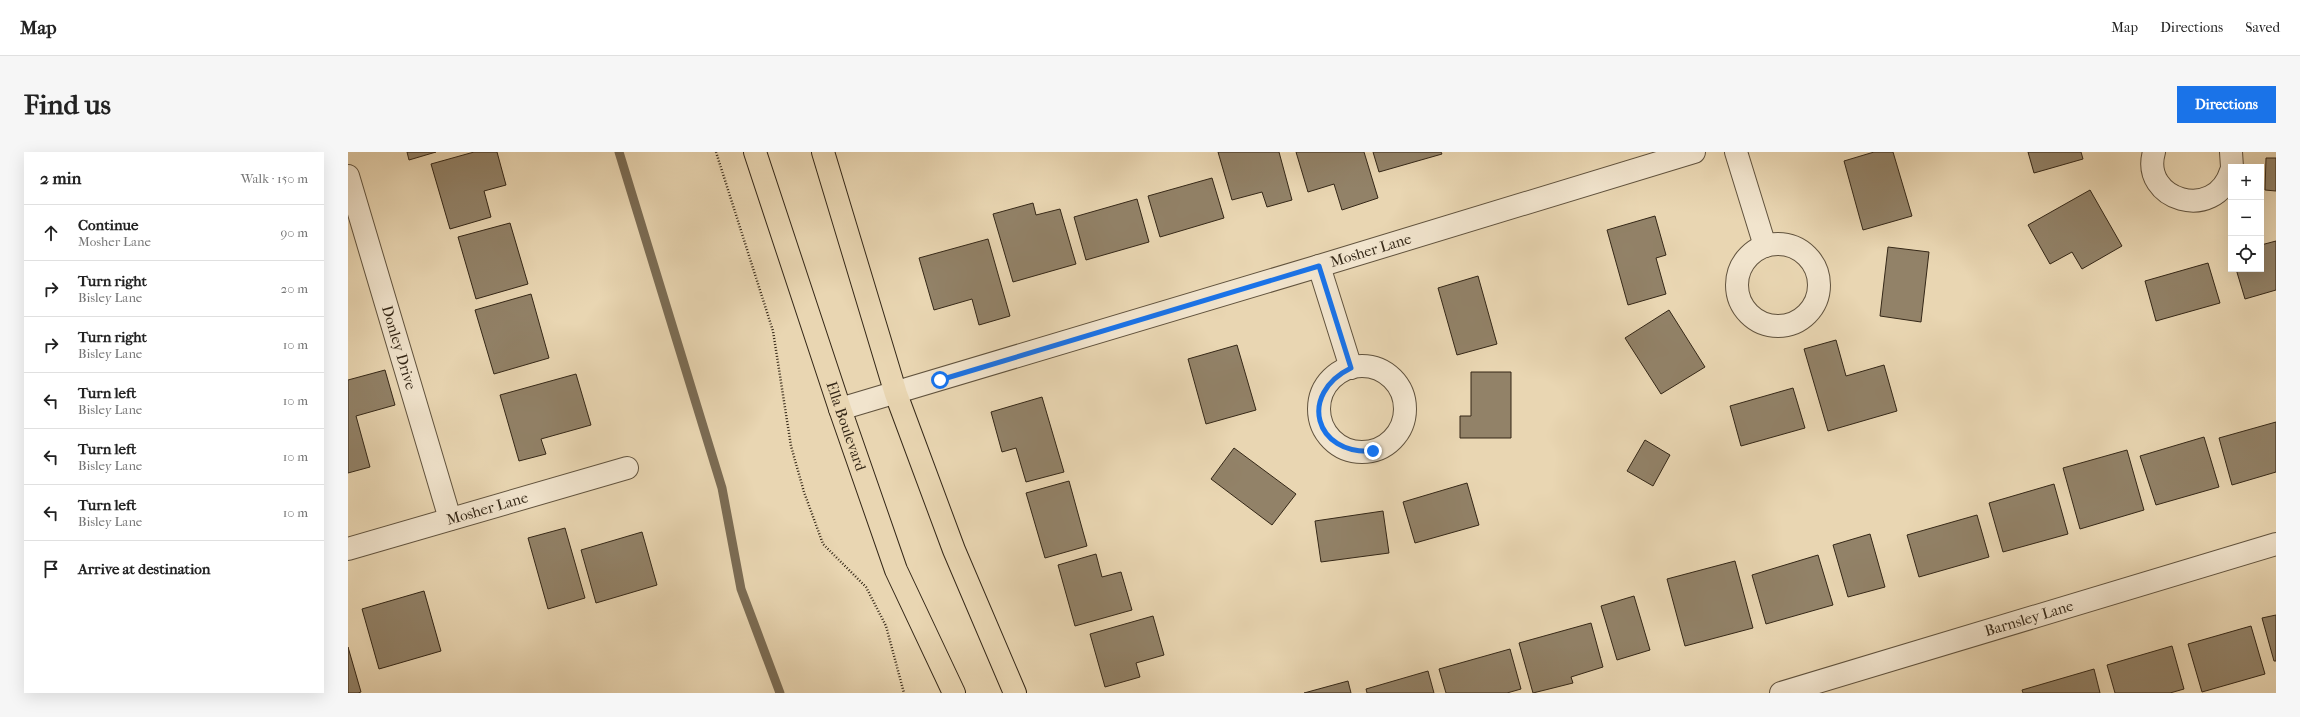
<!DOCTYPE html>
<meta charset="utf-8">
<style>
:root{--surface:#fff;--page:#f6f6f6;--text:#222;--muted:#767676;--line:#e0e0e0;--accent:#1a73e8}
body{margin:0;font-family:"IM FELL French Canon",serif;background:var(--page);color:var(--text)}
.controls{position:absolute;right:12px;top:12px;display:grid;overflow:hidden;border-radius:0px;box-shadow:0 4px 16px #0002}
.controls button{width:36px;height:36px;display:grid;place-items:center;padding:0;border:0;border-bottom:1px solid var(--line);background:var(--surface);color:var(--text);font:20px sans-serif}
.stop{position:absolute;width:12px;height:12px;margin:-9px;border:3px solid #1a73e8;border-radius:50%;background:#fff}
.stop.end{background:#1a73e8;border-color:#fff;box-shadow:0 1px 4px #0008}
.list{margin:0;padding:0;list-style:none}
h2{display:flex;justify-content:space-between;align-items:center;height:52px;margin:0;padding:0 16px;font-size:17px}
h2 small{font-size:13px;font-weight:400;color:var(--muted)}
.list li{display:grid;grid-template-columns:26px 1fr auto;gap:12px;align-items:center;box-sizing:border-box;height:56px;padding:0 16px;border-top:1px solid var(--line)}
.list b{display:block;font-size:15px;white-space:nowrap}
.list p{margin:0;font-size:13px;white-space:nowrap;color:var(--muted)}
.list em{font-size:13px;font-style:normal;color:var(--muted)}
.icon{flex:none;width:22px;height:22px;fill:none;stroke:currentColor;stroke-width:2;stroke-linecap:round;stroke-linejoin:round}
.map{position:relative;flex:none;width:1928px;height:541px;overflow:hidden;border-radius:0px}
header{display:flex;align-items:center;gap:24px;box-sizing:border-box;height:56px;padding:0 20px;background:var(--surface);border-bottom:1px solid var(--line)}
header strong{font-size:19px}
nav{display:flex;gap:22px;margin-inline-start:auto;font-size:14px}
.intro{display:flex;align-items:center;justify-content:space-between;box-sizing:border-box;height:96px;padding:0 24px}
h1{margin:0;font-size:28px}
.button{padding:10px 18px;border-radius:0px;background:var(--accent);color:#fff;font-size:14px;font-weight:700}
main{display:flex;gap:24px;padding:0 24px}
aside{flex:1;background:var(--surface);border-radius:0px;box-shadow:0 4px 16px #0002}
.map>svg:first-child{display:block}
</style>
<header>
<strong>Map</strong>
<nav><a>Map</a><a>Directions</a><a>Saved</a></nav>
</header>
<div class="intro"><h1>Find us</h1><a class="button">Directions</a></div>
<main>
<aside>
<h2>2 min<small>Walk · 150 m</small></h2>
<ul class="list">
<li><svg class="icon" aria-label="ahead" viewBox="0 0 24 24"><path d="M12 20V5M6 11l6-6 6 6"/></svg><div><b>Continue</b><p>Mosher Lane</p></div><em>90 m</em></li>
<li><svg class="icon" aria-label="right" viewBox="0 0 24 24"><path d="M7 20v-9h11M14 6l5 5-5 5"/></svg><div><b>Turn right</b><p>Bisley Lane</p></div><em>20 m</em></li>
<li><svg class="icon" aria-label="right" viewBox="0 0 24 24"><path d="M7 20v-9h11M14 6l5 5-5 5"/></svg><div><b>Turn right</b><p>Bisley Lane</p></div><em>10 m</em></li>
<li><svg class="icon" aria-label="left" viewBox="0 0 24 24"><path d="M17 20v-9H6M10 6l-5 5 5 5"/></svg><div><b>Turn left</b><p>Bisley Lane</p></div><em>10 m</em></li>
<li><svg class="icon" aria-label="left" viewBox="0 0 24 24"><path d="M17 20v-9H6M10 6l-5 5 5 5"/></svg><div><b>Turn left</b><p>Bisley Lane</p></div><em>10 m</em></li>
<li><svg class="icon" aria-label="left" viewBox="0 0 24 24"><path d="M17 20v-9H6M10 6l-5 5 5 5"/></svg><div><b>Turn left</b><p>Bisley Lane</p></div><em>10 m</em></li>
<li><svg class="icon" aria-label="arrive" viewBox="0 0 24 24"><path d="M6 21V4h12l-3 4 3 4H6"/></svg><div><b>Arrive at destination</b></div></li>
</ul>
</aside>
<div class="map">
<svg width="1928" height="541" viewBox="0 0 1928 541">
<rect width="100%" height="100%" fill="#e9d6b2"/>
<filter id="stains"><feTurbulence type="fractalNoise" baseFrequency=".005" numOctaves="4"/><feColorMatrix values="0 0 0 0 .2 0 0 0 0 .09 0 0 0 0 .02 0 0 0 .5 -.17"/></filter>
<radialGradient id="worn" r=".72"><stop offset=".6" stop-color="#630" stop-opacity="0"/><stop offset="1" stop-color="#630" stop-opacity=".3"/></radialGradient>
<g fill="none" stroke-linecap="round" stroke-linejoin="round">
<path stroke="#7b6c54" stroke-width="9" d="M271,0L374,336L393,437L432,541"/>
</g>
<path fill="#928268" stroke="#342717" d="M59,0H88L61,8Z
M126,0H149L158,33L136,39L143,65L102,77L83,12Z
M870,0H931L944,48L919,55L914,40L884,48Z
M948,0H1016L1030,46L994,58L986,32L960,40Z
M1025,0H1093L1094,2L1031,20Z
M1526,0H1545L1564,64L1515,78L1496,9Z
M1680,0H1733L1735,7L1686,21Z
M1918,6H1928V39L1917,38Z
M864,26L876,66L812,85L800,44Z
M1742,38L1774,94L1734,117L1724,100L1702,112L1680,73Z
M789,47L801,90L738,108L726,65Z
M685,51L688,63L712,57L728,112L665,130L645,62Z
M1307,64L1318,103L1308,106L1318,142L1280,153L1259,78Z
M162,71L180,132L128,147L110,85Z
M640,87L662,164L631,173L624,147L586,158L571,106Z
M1928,89V138L1897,147L1888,117H1913V93Z
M1540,95L1581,100L1573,170L1532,164Z
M1860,111L1872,151L1808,169L1797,129Z
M1130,124L1149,192L1109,203L1090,136Z
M183,142L201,206L146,222L127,158Z
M1321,158L1357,215L1313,242L1277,186Z
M1488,188L1498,224L1536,213L1549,259L1480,279L1456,197Z
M889,193L908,258L858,272L840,207Z
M37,218L47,253L8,264L22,315L0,321V228Z
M1123,220H1163V286H1112V264H1123Z
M228,222L243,273L193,287L198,302L171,309L152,243Z
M1445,236L1457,276L1393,294L1382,254Z
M694,245L716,320L678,330L668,296L654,300L643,260Z
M1928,270V320L1884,333L1871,286Z
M1856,285L1871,335L1808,353L1792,304Z
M1297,288L1322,303L1305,334L1279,319Z
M886,296L948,342L924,373L863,327Z
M1779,298L1796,358L1732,377L1715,316Z
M721,329L739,394L697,406L678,341Z
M1119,331L1131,373L1067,391L1055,350Z
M1706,332L1720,382L1655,400L1641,351Z
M1035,359L1041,401L973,410L967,369Z
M1629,363L1641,405L1571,425L1559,383Z
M217,376L237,446L200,457L180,386Z
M294,380L309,433L248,451L233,398Z
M1522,382L1537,435L1500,445L1485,393Z
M748,402L754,425L773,420L784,458L727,474L710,413Z
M1470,403L1485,453L1418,472L1404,423Z
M1387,409L1405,476L1337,494L1319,427Z
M76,439L93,499L31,517L14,457Z
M1286,444L1302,498L1269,508L1253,454Z
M1928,463V509H1926L1914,466Z
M805,464L816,503L788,511L792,525L757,535L742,482Z
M1243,471L1255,515L1223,525L1225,531L1185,541L1171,491Z
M1903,474L1917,522L1854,540L1840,492Z
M1824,494L1836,537L1822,541H1767L1759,513Z
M0,495L13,540L10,541H0Z
M1162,497L1173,537L1159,541H1098L1091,517Z
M1746,517L1752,541H1675L1674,538Z
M1080,519L1086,541H1019L1018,537Z
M1000,529L1003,541H956Z"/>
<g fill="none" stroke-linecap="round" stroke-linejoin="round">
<g stroke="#61533e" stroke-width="24">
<g id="minor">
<path d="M1388,0L1417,94"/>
<path d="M1806,0C1792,48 1867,71 1883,19"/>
<path d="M1883,0L1884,15"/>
<path id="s1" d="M0,24L102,367"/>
<circle cx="1430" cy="133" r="41"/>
<path d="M971,114L1003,216"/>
<circle cx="1014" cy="257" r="43"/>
<path id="s2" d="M492,257L971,114L1346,0"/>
<path id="s3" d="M0,397L279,316"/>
<path id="s4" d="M1433,541L1928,392"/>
</g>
</g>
<g stroke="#342717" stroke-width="24">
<g id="major">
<path id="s5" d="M407,0L492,257L548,418L606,541"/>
<path d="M475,0L548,242L606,398L667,541"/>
</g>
</g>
<path stroke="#342717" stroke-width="2.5" stroke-dasharray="1 2" stroke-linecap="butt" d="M368,0L425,179L443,294L456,340L475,392L518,435L538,474L556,541"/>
<use href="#minor" stroke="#f1e4cd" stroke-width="22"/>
<use href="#major" stroke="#e9d6b2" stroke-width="22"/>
</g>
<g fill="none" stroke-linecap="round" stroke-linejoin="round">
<path stroke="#1a73e8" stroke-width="5" d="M592,228L971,114L1003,216C950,242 966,303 1025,299"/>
</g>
<g text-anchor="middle" stroke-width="4" stroke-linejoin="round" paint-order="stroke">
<g font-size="15" fill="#342717" stroke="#f1e4cd">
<text dy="5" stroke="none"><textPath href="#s2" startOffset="554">Mosher Lane</textPath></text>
<text dy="5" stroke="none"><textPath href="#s1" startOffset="179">Donley Drive</textPath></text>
<text dy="5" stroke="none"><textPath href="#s5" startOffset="289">Ella Boulevard</textPath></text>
<text dy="5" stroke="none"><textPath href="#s3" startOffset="145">Mosher Lane</textPath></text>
<text dy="5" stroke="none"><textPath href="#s4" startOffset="259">Barnsley Lane</textPath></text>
</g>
</g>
<rect width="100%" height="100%" filter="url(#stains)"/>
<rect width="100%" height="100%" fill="url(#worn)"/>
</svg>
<div class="controls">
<button>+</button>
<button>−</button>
<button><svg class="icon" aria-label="locate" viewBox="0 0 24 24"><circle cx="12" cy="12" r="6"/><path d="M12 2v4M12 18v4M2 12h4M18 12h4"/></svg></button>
</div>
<div class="stop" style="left:592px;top:228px"></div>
<div class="stop end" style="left:1025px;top:299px"></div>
</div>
</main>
